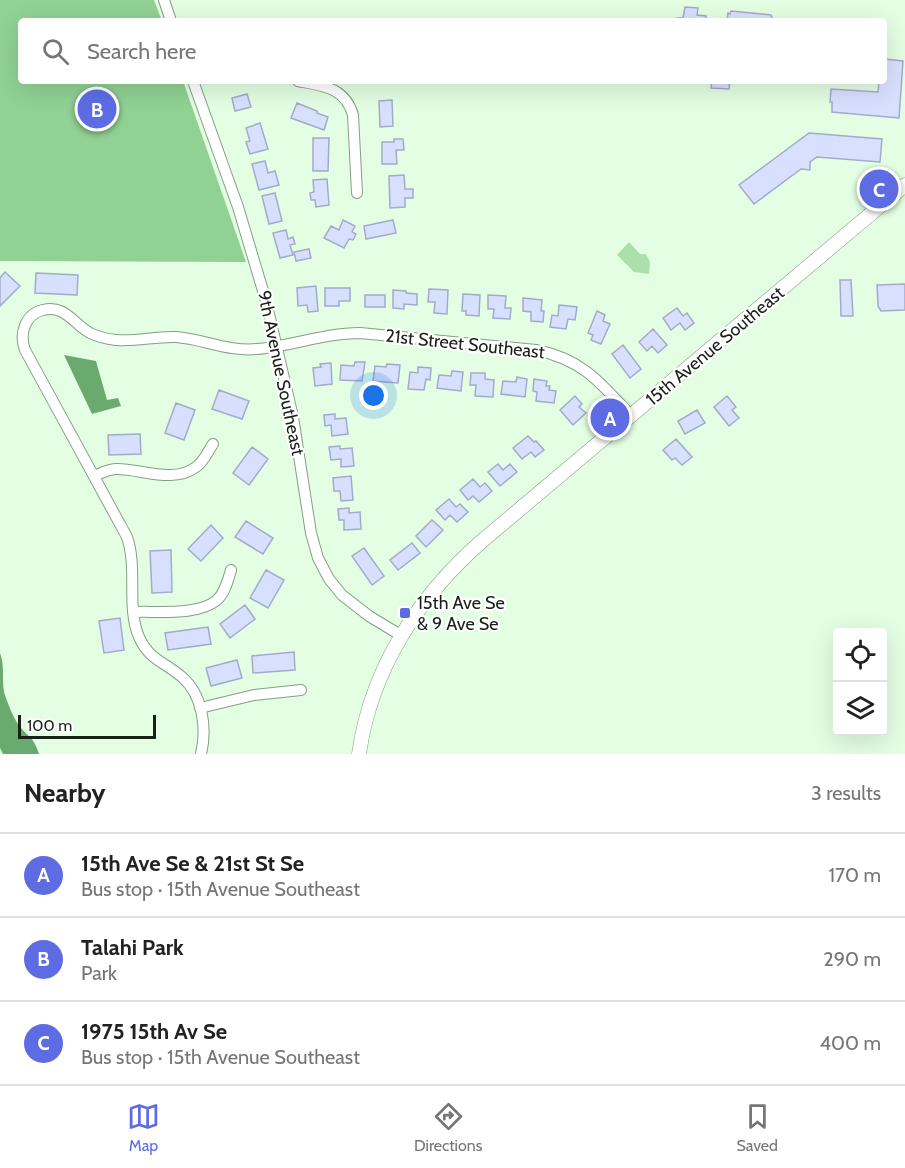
<!DOCTYPE html>
<meta charset="utf-8">
<style>
:root{--surface:#fff;--page:#f2f2f2;--text:#222;--muted:#767676;--line:#e0e0e0;--accent:#5e6ce4}
body{margin:0;font-family:Cabin,sans-serif;background:var(--page);color:var(--text)}
.controls{position:absolute;right:18px;bottom:18px;display:grid;overflow:hidden;border-radius:6px;box-shadow:0 6px 24px #0002}
.controls button{width:54px;height:54px;display:grid;place-items:center;padding:0;border:0;border-bottom:2px solid var(--line);background:var(--surface);color:var(--text);font:30px sans-serif}
.scale{position:absolute;left:18px;bottom:15px;width:138px;box-sizing:border-box;padding-left:6px;border:3px solid #172117;border-top:0;font-size:16px;line-height:21px;white-space:nowrap;color:#172117;-webkit-text-stroke:4px #fff;paint-order:stroke}
.you{position:absolute;left:374px;top:396px;width:21px;height:21px;margin:-15px;border:4px solid #fff;border-radius:50%;background:#1a73e8;box-shadow:0 0 0 9px #1a73e833}
.badge{display:grid;place-items:center;width:39px;height:39px;border-radius:50%;background:var(--accent);color:#fff;font-size:20px;font-weight:700}
.pin{position:absolute;translate:-50% -50%;border:3px solid #fff;box-shadow:0 2px 6px #0006}
.list{margin:0;padding:0;list-style:none}
h2{display:flex;justify-content:space-between;align-items:center;height:78px;margin:0;padding:0 24px;font-size:26px}
h2 small{font-size:20px;font-weight:400;color:var(--muted)}
.list li{display:grid;grid-template-columns:39px 1fr auto;gap:18px;align-items:center;box-sizing:border-box;height:84px;padding:0 24px;border-top:2px solid var(--line)}
.list b{display:block;font-size:22px;white-space:nowrap}
.list p{margin:0;font-size:20px;white-space:nowrap;color:var(--muted)}
.list em{font-size:20px;font-style:normal;color:var(--muted)}
.icon{flex:none;width:33px;height:33px;fill:none;stroke:currentColor;stroke-width:2;stroke-linecap:round;stroke-linejoin:round}
.map{position:relative;flex:none;width:905px;height:754px;overflow:hidden}
.search{position:absolute;background:var(--surface);box-shadow:0 6px 24px #0002;left:18px;right:18px;top:18px;height:66px;display:flex;align-items:center;gap:15px;box-sizing:border-box;padding:0 21px;border-radius:6px;color:var(--muted);font-size:22px}
.sheet{height:330px;background:var(--surface)}
nav{display:flex;justify-content:space-around;align-items:center;box-sizing:border-box;height:84px;border-top:2px solid var(--line);background:var(--surface);font-size:16px;color:var(--muted)}
nav a{display:grid;justify-items:center;gap:3px}
nav .on{color:var(--accent)}
.map>svg:first-child{display:block}
</style>
<div class="map">
<svg width="905" height="754" viewBox="0 0 905 754">
<rect width="100%" height="100%" fill="#e3fee3"/>
<path fill="#abe0ad" d="M629,242L640,254H646L650,262L649,274L634,272L617,255Z"/>
<path fill="#91d194" d="M0,0H154L162,21H21V81H183L246,262L0,261Z"/>
<path fill="#6baa6f" d="M64,355L96,361L107,400L118,398L121,406L92,414Z
M0,653C6,670 0,682 6,698C9,706 13,717 18,724C28,738 33,735 39,754H3L0,748Z"/>
<path fill="#d8e0ff" stroke="#a3abca" stroke-width="1.5" d="M685,7L698,8L697,15L706,16V21H676L677,18H683Z
M731,11L771,15L773,21H727L728,13L730,14Z
M884,59L903,61L899,118L832,112V102H830L831,89L878,92L879,81H884Z
M712,81H730L729,89L711,88Z
M247,94L251,107L235,111L232,98Z
M392,100L393,126L380,127L379,101Z
M297,103L317,111V113L328,117L324,130L291,118Z
M260,123L268,149L250,154L246,142L250,141L246,128Z
M809,133L882,139L880,162L817,157L810,162V170L801,169L754,204L739,185Z
M313,138H329L328,171H313Z
M394,139H403L404,150H396L397,164H382V142H394Z
M265,161L268,173L275,171L279,185L259,190L252,164Z
M404,175L405,189H413V198H405V207L390,208L389,176Z
M327,179L329,205L316,207L315,200H311L310,193L314,192L313,180Z
M275,193L282,221L269,224L262,196Z
M343,220L355,226L352,232L356,234L353,240L349,239L344,248L324,238L331,226L339,230Z
M393,220L396,233L366,239L364,226Z
M286,230L288,239L293,237L295,244L290,245L293,255L280,258L273,233Z
M309,249L311,258L296,261L294,252Z
M5,272L20,286L0,306V278Z
M36,273L78,275L77,295L35,293Z
M840,280H851L853,316H841Z
M905,284V310L881,311L878,306L877,285Z
M316,286L318,311L308,312L307,305L298,306L297,288Z
M325,288H350V301H339V306H325Z
M429,289L448,290L447,314L434,313L435,302H428Z
M393,290L406,291V293L417,294V305L404,304V309L393,308Z
M463,294L480,295L479,316L466,315V311H462Z
M365,295H385V307H365Z
M488,295L506,296L505,308H511L510,319L493,318L494,309H488Z
M523,298L542,300L541,311H544L543,322L531,321V312L523,311Z
M559,305L577,307L575,320L568,319L566,329L550,327L552,315L558,316Z
M677,308L683,316L687,313L694,323L685,330L680,323L671,330L663,318Z
M597,311L605,315L603,321L610,324L601,344L591,340L593,335L588,333Z
M653,329L667,345L658,353L652,346L647,351L639,342Z
M623,345L641,369L630,378L612,354Z
M355,362H365L362,381L340,380L341,365L354,366Z
M331,363L332,384L315,386L313,368L321,367L320,364Z
M387,364L400,365L398,383L373,381L375,366L386,367Z
M418,367L431,368L430,380L426,379L424,390L408,389L410,372L418,373Z
M452,371L463,372L461,391L437,388L439,375L451,376Z
M471,373H485V379L494,380L493,397L475,396L476,385H470Z
M517,377L527,379L525,397L501,394L503,381L516,382Z
M534,379L547,381L546,386H550L549,390L556,391L554,403L536,401L537,392L533,391Z
M219,390L249,401L242,419L212,409Z
M575,396L582,404L579,407L586,413L573,425L560,410Z
M727,396L736,407L732,410L739,418L729,426L714,407Z
M176,403L195,410L184,440L165,433Z
M697,410L705,423L685,434L678,421Z
M335,414V419L346,418L348,434L332,436L331,425L325,426L324,415Z
M140,434L141,454L109,455L108,435Z
M528,436L534,442L536,441L544,450L535,457L531,452L522,459L513,448Z
M676,439L692,457L682,465L675,458L672,460L663,450Z
M340,446V449L352,448L354,466L341,467V459L331,460L329,447Z
M252,447L268,459L249,485L233,473Z
M498,464L503,470L510,464L517,472L500,486L488,472Z
M351,476L353,500L341,501L340,491H334L333,478Z
M473,479L480,487L485,483L492,491L479,502L473,496L468,500L460,490Z
M449,499L456,507L460,504L468,512L457,522L450,515L445,520L436,510Z
M349,508V513L360,512L361,529L344,530V520H339L338,509Z
M432,520L443,530L426,547L416,536Z
M246,521L273,538L263,554L235,537Z
M211,525L223,538L201,561L188,549Z
M412,543L420,553L398,570L390,560Z
M364,548L384,576L372,585L352,556Z
M171,550L172,592L152,593L150,551Z
M266,570L284,580L268,608L250,598Z
M245,605L255,619L230,638L220,624Z
M120,618L124,650L104,653L99,621Z
M208,627L211,644L168,650L165,633Z
M294,652L295,670L253,673L252,656Z
M237,660L242,678L211,686L206,668Z"/>
<g fill="none" stroke-linecap="round" stroke-linejoin="round">
<g stroke="#859e86" stroke-width="12">
<path id="minor" d="M164,0L171,21
M193,81L238,207L266,301L293,417L311,533L318,558L329,579L342,595L369,616L402,636
M298,81C323,86 345,87 353,115L357,193
M94,476C102,473 108,469 117,469C142,469 173,484 196,467C204,462 208,451 213,444
M134,612C158,611 198,616 217,600C225,593 228,580 231,570
M200,708L254,695L301,690
M201,754C207,729 203,695 182,677C165,662 149,660 139,637C126,607 138,569 127,537L25,350C19,334 25,314 43,310C64,304 74,324 90,333C98,337 107,339 116,340C136,342 156,336 176,337C203,339 229,352 257,349C292,346 324,333 360,333L536,350C582,359 601,383 631,416"/>
</g>
<g stroke="#859e86" stroke-width="15">
<path id="major" d="M359,754C371,669 418,597 482,541L905,185"/>
</g>
<use href="#minor" stroke="#fff" stroke-width="10"/>
<use href="#major" stroke="#fff" stroke-width="14"/>
</g>
<rect fill="#5e6ce4" stroke="#fff" stroke-width="2" x="399" y="607" width="12" height="12" rx="3"/>
<g text-anchor="middle" stroke-width="4.5" stroke-linejoin="round" paint-order="stroke">
<g font-size="18" fill="#172117" stroke="#fff">
<text transform="translate(465 344) rotate(6)" y="6">21st Street Southeast</text>
<text transform="translate(715 346) rotate(-40)" y="6">15th Avenue Southeast</text>
<text transform="translate(281 373) rotate(78)" y="6">9th Avenue Southeast</text>
</g>
<g font-size="18" fill="#172117" stroke="#fff" text-anchor="start">
<text x="417" y="609">15th Ave Se<tspan x="417" dy="21">&amp; 9 Ave Se</tspan></text>
</g>
</g>
</svg>
<div class="controls">
<button><svg class="icon" aria-label="locate" viewBox="0 0 24 24"><circle cx="12" cy="12" r="6"/><path d="M12 2v4M12 18v4M2 12h4M18 12h4"/></svg></button>
<button><svg class="icon" aria-label="layers" viewBox="0 0 24 24"><path d="M12 4l9 5-9 5-9-5zM3 14l9 5 9-5"/></svg></button>
</div>
<div class="scale">100 m</div>
<div class="you"></div>
<div class="pin badge" style="left:610px;top:418px">A</div>
<div class="pin badge" style="left:97px;top:109px">B</div>
<div class="pin badge" style="left:879px;top:189px">C</div>
<div class="search"><svg class="icon" aria-label="search" viewBox="0 0 24 24"><circle cx="10" cy="10" r="6"/><path d="M15 15l6 6"/></svg>Search here</div>
</div>
<section class="sheet">
<h2>Nearby<small>3 results</small></h2>
<ul class="list">
<li><span class="badge">A</span><div><b>15th Ave Se &amp; 21st St Se</b><p>Bus stop · 15th Avenue Southeast</p></div><em>170 m</em></li>
<li><span class="badge">B</span><div><b>Talahi Park</b><p>Park</p></div><em>290 m</em></li>
<li><span class="badge">C</span><div><b>1975 15th Av Se</b><p>Bus stop · 15th Avenue Southeast</p></div><em>400 m</em></li>
</ul>
</section>
<nav>
<a class="on"><svg class="icon" aria-label="map" viewBox="0 0 24 24"><path d="M3 6l6-2 6 2 6-2v14l-6 2-6-2-6 2zM9 4v14M15 6v14"/></svg>Map</a>
<a><svg class="icon" aria-label="directions" viewBox="0 0 24 24"><path d="M12 3l9 9-9 9-9-9zM9 14v-3h6M13 9l2 2-2 2"/></svg>Directions</a>
<a><svg class="icon" aria-label="saved" viewBox="0 0 24 24"><path d="M7 4h10v16l-5-4-5 4z"/></svg>Saved</a>
</nav>
